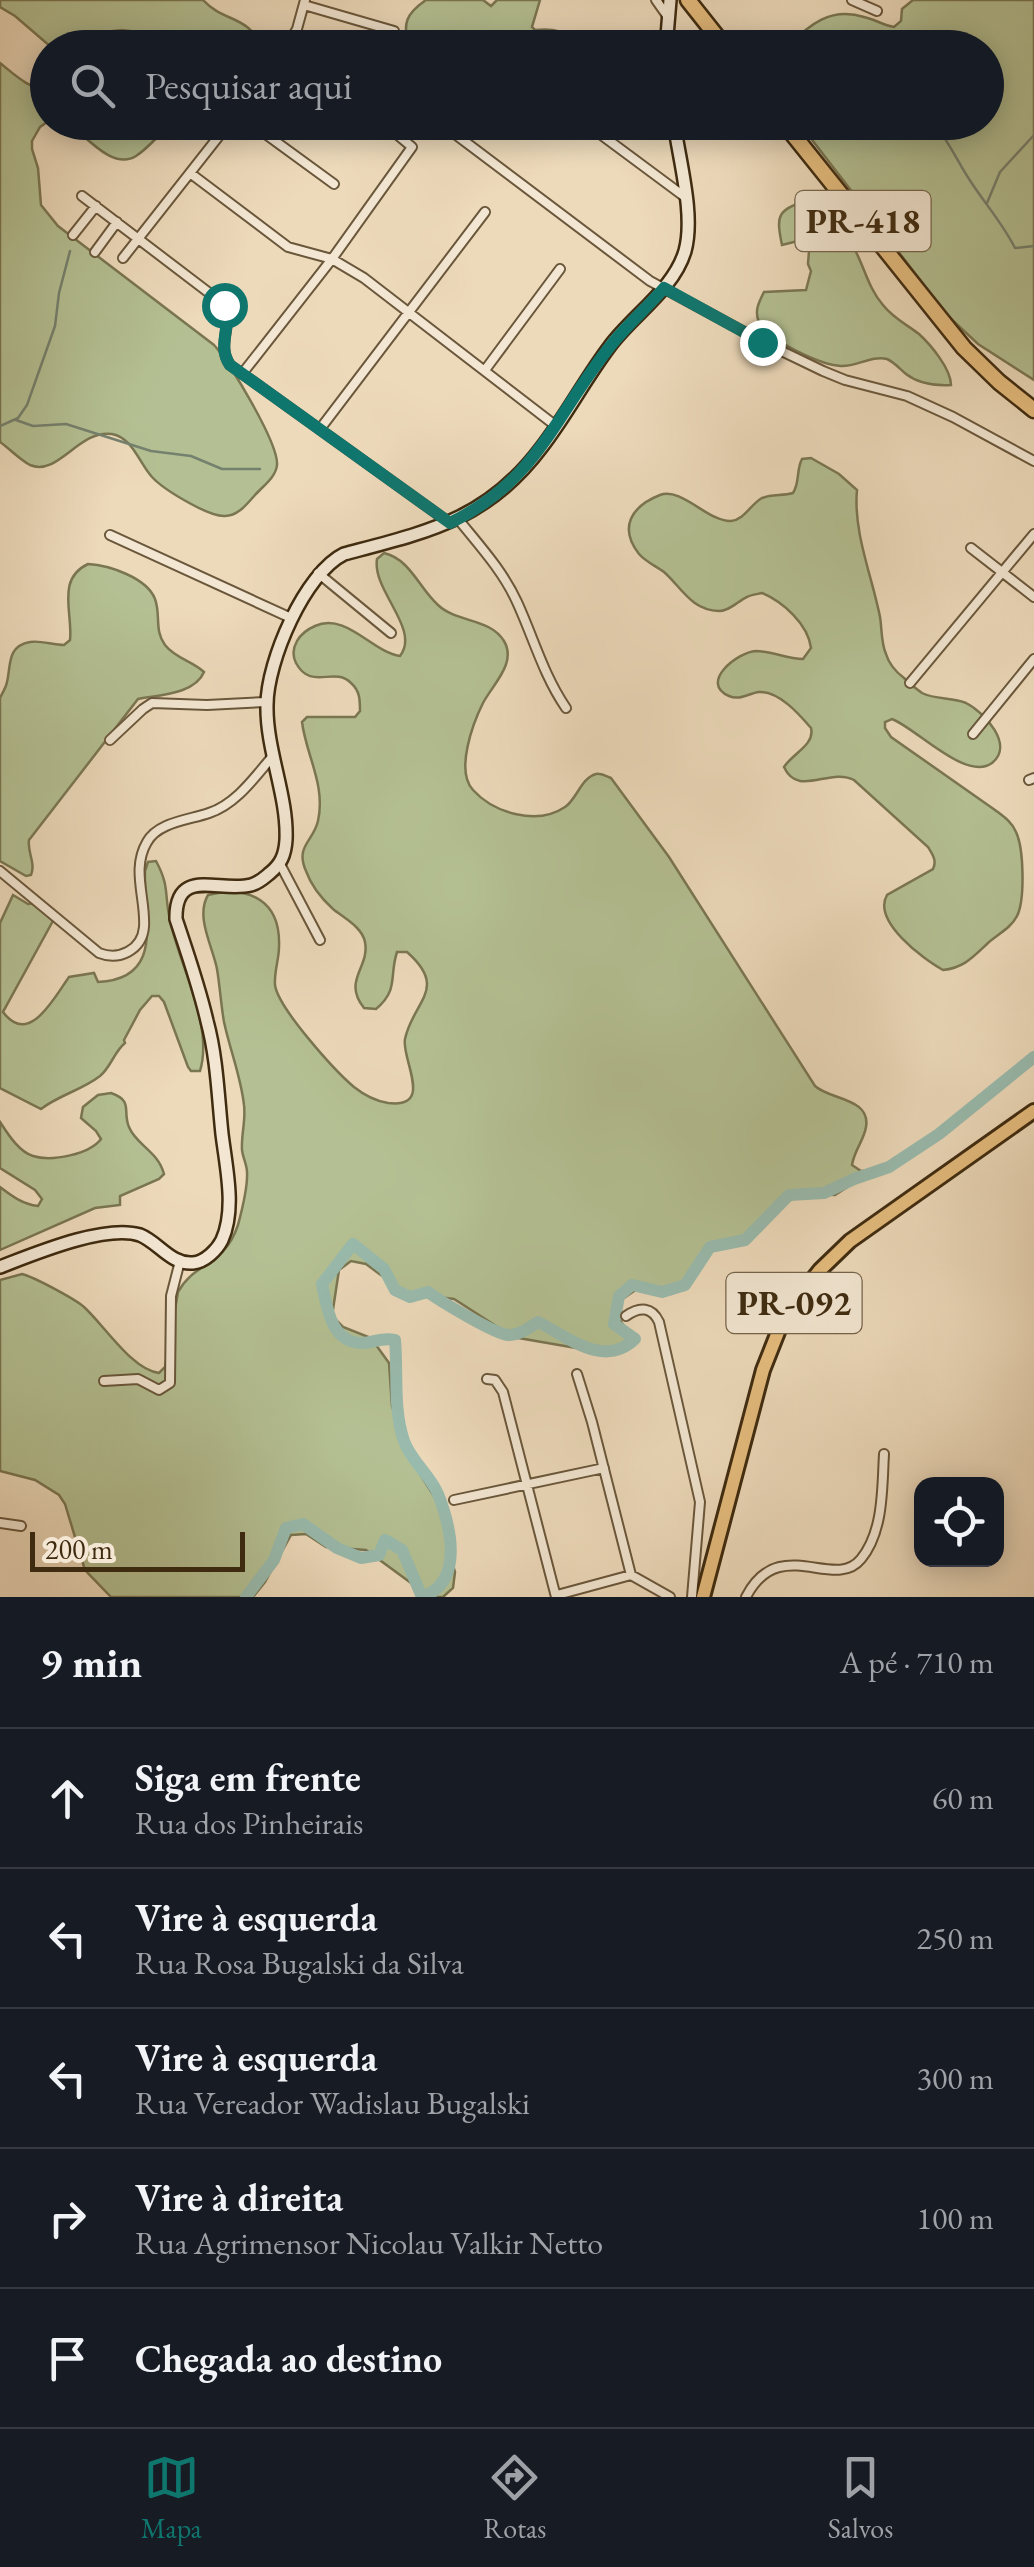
<!DOCTYPE html>
<html lang="pt">
<meta charset="utf-8">
<style>
:root{--surface:#171b24;--page:#20242c;--text:#f1f3f6;--muted:#9ea1a6;--line:#363941;--accent:#0f766e}
body{margin:0;font-family:"EB Garamond",serif;background:var(--page);color:var(--text)}
.controls{position:absolute;right:30px;bottom:30px;display:grid;overflow:hidden;border-radius:20px;box-shadow:0 5px 25px #0003}
.controls button{width:90px;height:90px;display:grid;place-items:center;padding:0;border:0;border-bottom:2px solid var(--line);background:var(--surface);color:var(--text);font:50px sans-serif}
.scale{position:absolute;left:30px;bottom:25px;width:215px;box-sizing:border-box;padding-left:10px;border:5px solid #3f2b10;border-top:0;font-size:28px;line-height:35px;white-space:nowrap;color:#3f2b10;-webkit-text-stroke:8px #f3e7d3;paint-order:stroke}
.stop{position:absolute;width:30px;height:30px;margin:-22px;border:8px solid #0f766e;border-radius:50%;background:#fff}
.stop.end{background:#0f766e;border-color:#fff;box-shadow:0 2px 10px #0008}
.list{margin:0;padding:0;list-style:none}
h2{display:flex;justify-content:space-between;align-items:center;height:130px;margin:0;padding:0 40px;font-size:42px}
h2 small{font-size:32px;font-weight:400;color:var(--muted)}
.list li{display:grid;grid-template-columns:65px 1fr auto;gap:30px;align-items:center;box-sizing:border-box;height:140px;padding:0 40px;border-top:2px solid var(--line)}
.list b{display:block;font-size:38px;white-space:nowrap}
.list p{margin:0;font-size:32px;white-space:nowrap;color:var(--muted)}
.list em{font-size:32px;font-style:normal;color:var(--muted)}
.icon{flex:none;width:55px;height:55px;fill:none;stroke:currentColor;stroke-width:2;stroke-linecap:round;stroke-linejoin:round}
.map{position:relative;flex:none;width:1034px;height:1597px;overflow:hidden}
.search{position:absolute;background:var(--surface);box-shadow:0 5px 25px #0003;left:30px;right:30px;top:30px;height:110px;display:flex;align-items:center;gap:25px;box-sizing:border-box;padding:0 35px;border-radius:55px;color:var(--muted);font-size:38px}
.sheet{height:830px;background:var(--surface)}
nav{display:flex;justify-content:space-around;align-items:center;box-sizing:border-box;height:140px;border-top:2px solid var(--line);background:var(--surface);font-size:28px;color:var(--muted)}
nav a{display:grid;justify-items:center;gap:5px}
nav .on{color:var(--accent)}
.map>svg:first-child{display:block}
</style>
<div class="map">
<svg width="1034" height="1597" viewBox="0 0 1034 1597">
<rect width="100%" height="100%" fill="#eddabb"/>
<filter id="stains"><feTurbulence type="fractalNoise" baseFrequency=".002" numOctaves="4"/><feColorMatrix values="0 0 0 0 .2 0 0 0 0 .09 0 0 0 0 .02 0 0 0 .5 -.17"/></filter>
<radialGradient id="worn" r=".72"><stop offset=".6" stop-color="#630" stop-opacity="0"/><stop offset="1" stop-color="#630" stop-opacity=".3"/></radialGradient>
<path fill="#b4c093" stroke="#7a7652" stroke-width="2.5" d="M0,0H203C224,23 247,14 262,47H187L169,36L122,30L113,31L105,36L96,47H51L15,16L0,7Z
M426,0H483L491,6L497,0H540L532,27L535,30C556,28 564,31 578,47H410C401,24 407,13 426,0Z
M913,0H1034V380L978,344L948,316L799,123L986,122V48L788,47C809,24 831,7 864,17C874,19 883,25 894,27L901,21L902,9Z
M0,63C15,75 28,88 47,90V122L40,127L32,141V149L38,168L41,205L58,226L214,345C229,361 279,444 277,465C276,477 263,486 255,495C247,504 238,516 225,516C209,517 164,490 152,477C139,463 133,438 112,434C79,429 58,477 30,465C19,459 10,449 0,442Z
M65,123H174C160,132 150,147 136,156C114,170 88,139 72,126Z
M809,199C822,209 848,236 855,250C865,269 869,289 883,305C893,318 906,324 919,334C931,345 951,369 951,385C934,386 919,384 906,374C900,369 894,362 887,359C872,355 856,367 841,366C821,365 767,340 759,322C754,311 759,302 764,292L806,290L811,271L808,264L810,238L782,245C775,212 779,211 809,199Z
M811,458L839,474L857,490C853,532 872,576 880,617C882,629 881,643 886,654C889,664 896,672 904,678C909,683 916,689 922,693C936,700 952,697 966,703C984,712 1015,745 992,763C966,782 916,728 892,719L885,722V728L891,737L995,810C1003,816 1012,822 1016,832C1024,849 1025,900 1017,916C1011,928 998,934 988,943C974,956 964,968 943,970C923,959 872,921 887,895L933,869C937,861 933,855 928,847L854,780C830,767 798,798 784,767C793,753 815,745 811,728C799,714 779,691 759,692C749,693 740,701 729,696C699,683 737,652 756,651C772,651 787,659 803,659L811,648C808,624 783,602 762,593C758,594 750,595 747,597C738,601 730,611 719,611C691,610 682,588 664,572C656,566 646,562 639,554C618,527 632,506 660,495C682,487 708,522 731,521C744,520 751,504 762,498C772,494 783,496 793,493C800,483 796,470 802,459Z
M384,553C410,559 419,588 438,605C457,623 490,618 504,641C517,663 493,684 483,703C473,723 455,771 473,790C494,813 537,826 565,807C577,799 581,778 596,774C602,773 606,776 611,778L669,857L815,1086C830,1100 871,1098 866,1127C864,1140 854,1151 852,1165L861,1171H872L835,1195L804,1194L788,1201L760,1231L708,1252L685,1284L671,1294L640,1287L621,1300L615,1312L627,1331L629,1339L616,1347L599,1352L513,1337L454,1299L405,1293L366,1264L351,1261L339,1270L332,1316L343,1327L371,1338L389,1363L392,1406L406,1452L446,1515L448,1547L455,1572L453,1588L443,1597H424L411,1583L366,1550L326,1547L306,1534L291,1535L265,1582L253,1597H111L85,1570L65,1504L59,1495L35,1480L0,1471V1280L22,1274C34,1277 75,1299 84,1307C104,1325 132,1370 159,1373L165,1367L178,1292C195,1261 224,1267 238,1225C242,1210 248,1188 247,1172C247,1165 243,1158 242,1150C241,1135 246,1120 244,1105C241,1077 230,1050 224,1022C221,1005 220,987 217,969C213,947 195,917 208,895C250,885 281,901 279,947C279,959 274,972 275,985C278,1008 335,1071 354,1087C364,1095 376,1101 388,1103C435,1109 401,1059 405,1039C413,1001 449,989 407,952H397C389,976 399,990 376,1009L364,1008C342,980 370,968 365,942C362,927 344,918 333,909C322,899 311,885 306,871C295,846 313,842 318,821C326,785 306,755 302,722L307,717H355L360,711C360,700 360,691 351,683C334,666 311,691 296,663C292,655 293,648 297,641C301,634 308,629 315,626C346,612 372,652 400,656C421,629 372,591 377,559Z
M88,564C109,565 147,578 155,599C161,615 154,630 165,645C175,658 192,661 204,672C195,694 159,695 138,699L29,840C27,852 36,863 31,875L26,876L0,861V698C2,693 6,688 7,682C11,665 7,646 30,642C40,640 53,645 64,645L70,640C73,613 56,579 88,564Z
M156,861C170,887 164,894 170,920C179,965 214,1025 200,1071H191L188,1067L164,1002L159,996H152L140,1010L124,1040L125,1043C114,1052 111,1067 100,1076C82,1090 59,1095 41,1109L0,1088V923L13,895L28,904L38,903L44,909V913L54,919L3,1012C29,1047 54,998 69,977L94,973L98,982C166,979 143,917 145,871L148,862Z
M111,1093C134,1101 122,1111 129,1127C136,1145 158,1151 164,1174L159,1179L120,1196V1205L95,1208L0,1250V1187C12,1196 22,1204 38,1206L42,1199L35,1190L0,1168V1122C8,1134 19,1152 33,1156C52,1162 90,1154 101,1139L96,1131L81,1118L83,1107L98,1095Z"/>
<g fill="none" stroke-linecap="round" stroke-linejoin="round">
<path stroke="#75816f" stroke-width="2.5" d="M803,46L810,48
M933,122C949,141 958,163 971,182C986,205 1003,224 1015,248L1034,246
M987,203L1000,172L1034,135
M16,420L33,426L66,424L151,451L191,456L222,469H260
M0,426L18,418L27,405L55,326L59,293L70,251"/>
<path stroke="#99bbae" stroke-width="12" d="M246,1597L274,1560L286,1528L303,1524L337,1548L361,1558L379,1555L385,1540L402,1550L422,1597
M423,1597C464,1581 451,1527 438,1494C430,1475 411,1461 404,1441C393,1409 398,1374 395,1340C382,1337 376,1342 364,1343C331,1344 327,1308 322,1284L353,1244L384,1269L395,1290L410,1297L428,1292C440,1301 495,1334 508,1335C519,1335 529,1328 538,1322C568,1337 604,1369 635,1339L614,1324L619,1296L632,1285L662,1292L685,1285L710,1247L745,1240L789,1195L824,1193L854,1179L889,1167L939,1134L1034,1057"/>
<g stroke="#6a573b" stroke-width="12">
<path id="street" d="M656,0L668,17
M852,0L877,11
M304,5L394,31
M286,48L297,29L305,0
M249,122L334,184
M439,122L650,281L763,342L823,371L845,380L907,396L953,417L1034,461
M584,122L685,197
M190,173L288,247L332,259L364,278L556,426
M82,196L225,305C233,326 216,345 230,365L450,523
M73,235L96,206
M95,252L117,222
M123,258L230,122
M485,370L560,269
M242,374L332,259L412,147L382,122
M320,429L485,212
M458,519C479,545 503,571 517,602C534,639 543,674 566,708
M110,535L291,618
M971,548L1034,597
M318,573L391,633
M910,683L1034,534
M973,734L1034,659
M110,740L143,709L152,703L207,705L266,702
M1029,780L1034,778
M280,864L320,940
M0,871L99,953C119,961 142,950 144,927C146,899 131,869 147,842C158,822 189,820 209,813C236,804 254,778 272,757
M626,1316C640,1306 652,1307 659,1322L700,1502L692,1597
M577,1374L592,1422L631,1575
M487,1379L495,1380L503,1392L556,1597
M104,1381L138,1379L159,1390L170,1383L171,1296L180,1261
M454,1500L604,1468
M0,1523L21,1526
M557,1595L631,1575L670,1597
M746,1597C779,1533 834,1592 861,1559C884,1531 882,1487 884,1454"/>
</g>
<g stroke="#3f2b10" stroke-width="16">
<path id="secondary" d="M666,48L670,0
M0,1267C34,1254 105,1224 140,1235C158,1242 171,1265 193,1263C205,1262 217,1250 222,1240C236,1209 226,1167 222,1134C218,1096 217,1058 207,1021C199,986 187,952 176,919C175,866 219,893 251,885C259,883 264,878 270,873C281,864 285,855 286,840C288,796 266,750 267,705C267,661 305,573 344,554C427,532 487,520 541,448C566,416 585,379 610,346C632,316 674,289 685,251C695,215 679,160 674,122"/>
</g>
<g stroke="#3f2b10" stroke-width="18">
<path id="primary" d="M703,1597L763,1370L780,1327L793,1304L820,1270L850,1241L1034,1111"/>
</g>
<g stroke="#3f2b10" stroke-width="19">
<path id="highway" d="M688,0L726,48
M783,122L964,348L999,382L1034,410"/>
</g>
<use href="#street" stroke="#f3e7d3" stroke-width="8"/>
<use href="#secondary" stroke="#f3e7d3" stroke-width="11"/>
<use href="#primary" stroke="#e6bd7e" stroke-width="12"/>
<use href="#highway" stroke="#e6bd7e" stroke-width="14"/>
</g>
<g fill="none" stroke-linecap="round" stroke-linejoin="round">
<path stroke="#0f766e" stroke-width="12" d="M224,305C233,326 216,345 230,365L450,523C539,480 555,414 612,344C628,324 648,307 664,288L762,342"/>
</g>
<g text-anchor="middle" stroke-width="9" stroke-linejoin="round" paint-order="stroke">
<g fill="#f3e7d3" stroke="#75634a" stroke-width="2.5">
<rect x="795.5" y="191" width="135" height="60" rx="8"/>
<rect x="726.5" y="1273" width="135" height="60" rx="8"/>
</g>
<g font-size="35" font-weight="bold" fill="#3f2b10">
<text x="863" y="233">PR-418</text>
<text x="794" y="1315">PR-092</text>
</g>
</g>
<rect width="100%" height="100%" filter="url(#stains)"/>
<rect width="100%" height="100%" fill="url(#worn)"/>
</svg>
<div class="controls">
<button><svg class="icon" aria-label="locate" viewBox="0 0 24 24"><circle cx="12" cy="12" r="6"/><path d="M12 2v4M12 18v4M2 12h4M18 12h4"/></svg></button>
</div>
<div class="scale">200 m</div>
<div class="stop" style="left:224px;top:305px"></div>
<div class="stop end" style="left:762px;top:342px"></div>
<div class="search"><svg class="icon" aria-label="search" viewBox="0 0 24 24"><circle cx="10" cy="10" r="6"/><path d="M15 15l6 6"/></svg>Pesquisar aqui</div>
</div>
<section class="sheet">
<h2>9 min<small>A pé · 710 m</small></h2>
<ul class="list">
<li><svg class="icon" aria-label="ahead" viewBox="0 0 24 24"><path d="M12 20V5M6 11l6-6 6 6"/></svg><div><b>Siga em frente</b><p>Rua dos Pinheirais</p></div><em>60 m</em></li>
<li><svg class="icon" aria-label="left" viewBox="0 0 24 24"><path d="M17 20v-9H6M10 6l-5 5 5 5"/></svg><div><b>Vire à esquerda</b><p>Rua Rosa Bugalski da Silva</p></div><em>250 m</em></li>
<li><svg class="icon" aria-label="left" viewBox="0 0 24 24"><path d="M17 20v-9H6M10 6l-5 5 5 5"/></svg><div><b>Vire à esquerda</b><p>Rua Vereador Wadislau Bugalski</p></div><em>300 m</em></li>
<li><svg class="icon" aria-label="right" viewBox="0 0 24 24"><path d="M7 20v-9h11M14 6l5 5-5 5"/></svg><div><b>Vire à direita</b><p>Rua Agrimensor Nicolau Valkir Netto</p></div><em>100 m</em></li>
<li><svg class="icon" aria-label="arrive" viewBox="0 0 24 24"><path d="M6 21V4h12l-3 4 3 4H6"/></svg><div><b>Chegada ao destino</b></div></li>
</ul>
</section>
<nav>
<a class="on"><svg class="icon" aria-label="map" viewBox="0 0 24 24"><path d="M3 6l6-2 6 2 6-2v14l-6 2-6-2-6 2zM9 4v14M15 6v14"/></svg>Mapa</a>
<a><svg class="icon" aria-label="directions" viewBox="0 0 24 24"><path d="M12 3l9 9-9 9-9-9zM9 14v-3h6M13 9l2 2-2 2"/></svg>Rotas</a>
<a><svg class="icon" aria-label="saved" viewBox="0 0 24 24"><path d="M7 4h10v16l-5-4-5 4z"/></svg>Salvos</a>
</nav>
